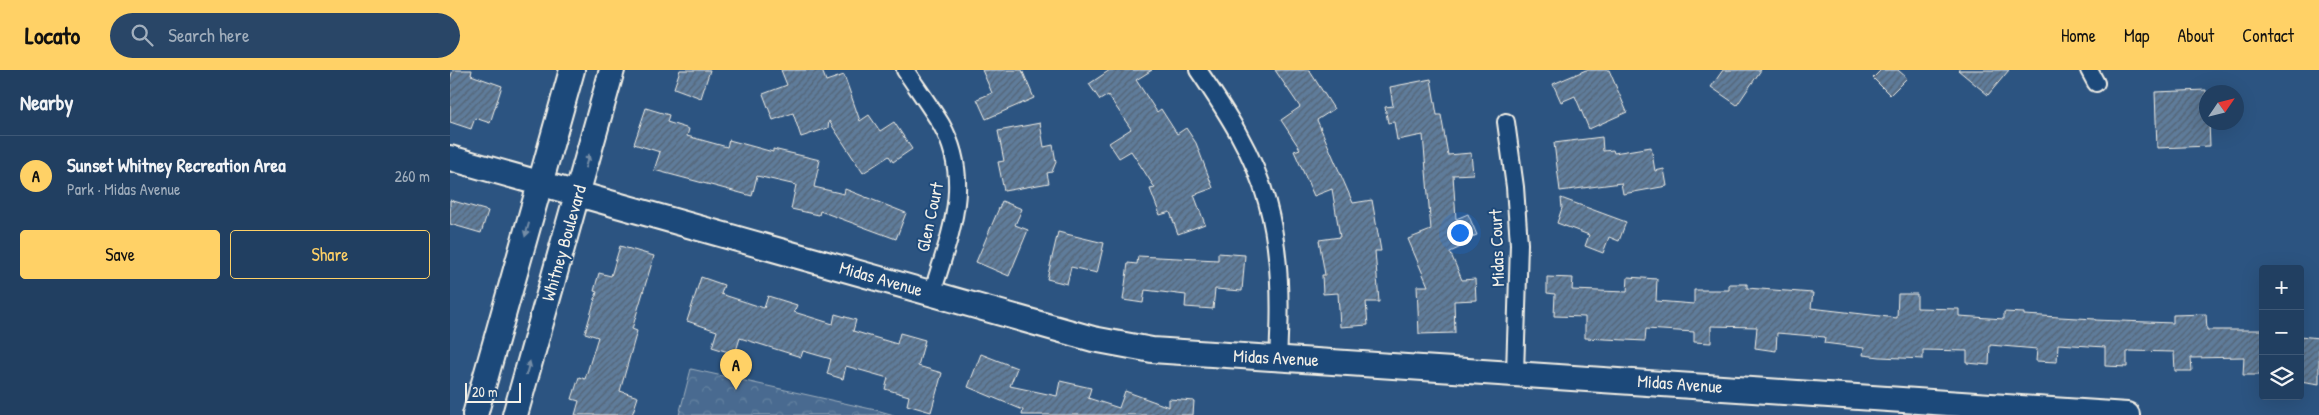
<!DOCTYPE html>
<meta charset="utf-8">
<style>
:root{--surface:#213f61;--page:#294667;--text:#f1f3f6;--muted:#a2afbd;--line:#3e5876;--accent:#ffd166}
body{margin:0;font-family:"Patrick Hand",sans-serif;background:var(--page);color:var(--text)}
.controls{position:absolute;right:15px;bottom:15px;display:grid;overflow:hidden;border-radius:5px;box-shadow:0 5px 20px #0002}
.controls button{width:45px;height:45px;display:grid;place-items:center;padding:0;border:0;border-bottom:1px solid var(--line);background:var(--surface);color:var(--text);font:25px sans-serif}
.compass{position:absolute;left:1749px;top:15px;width:45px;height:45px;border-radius:50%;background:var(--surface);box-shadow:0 5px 20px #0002;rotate:55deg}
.scale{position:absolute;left:15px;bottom:12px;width:56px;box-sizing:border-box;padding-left:5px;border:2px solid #f4f1e8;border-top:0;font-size:14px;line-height:18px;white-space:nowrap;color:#f4f1e8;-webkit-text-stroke:4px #1f4a7a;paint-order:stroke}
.you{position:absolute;left:1009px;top:162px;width:18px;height:18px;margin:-12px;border:4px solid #fff;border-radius:50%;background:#1a73e8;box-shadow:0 0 0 8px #1a73e833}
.badge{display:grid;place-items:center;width:32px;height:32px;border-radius:50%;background:var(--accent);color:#111;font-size:16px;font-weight:700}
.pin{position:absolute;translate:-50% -41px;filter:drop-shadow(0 1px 2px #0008)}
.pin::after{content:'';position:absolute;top:26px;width:18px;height:15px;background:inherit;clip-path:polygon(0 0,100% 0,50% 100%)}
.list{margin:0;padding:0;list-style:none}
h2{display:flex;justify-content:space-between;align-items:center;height:65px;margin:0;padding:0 20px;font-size:21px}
h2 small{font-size:16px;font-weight:400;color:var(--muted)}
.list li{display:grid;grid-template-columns:32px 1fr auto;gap:15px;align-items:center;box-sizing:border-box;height:80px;padding:0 20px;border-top:1px solid var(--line)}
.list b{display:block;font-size:19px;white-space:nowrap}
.list p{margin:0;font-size:16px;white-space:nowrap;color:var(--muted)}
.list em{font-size:16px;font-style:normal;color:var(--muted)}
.actions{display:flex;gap:10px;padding:15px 20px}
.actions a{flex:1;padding:11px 0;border:1px solid var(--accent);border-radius:5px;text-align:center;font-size:18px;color:var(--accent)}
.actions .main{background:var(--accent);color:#111}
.icon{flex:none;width:28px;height:28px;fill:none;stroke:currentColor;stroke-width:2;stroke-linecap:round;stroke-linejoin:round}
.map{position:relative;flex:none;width:1869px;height:345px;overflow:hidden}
header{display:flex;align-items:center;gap:30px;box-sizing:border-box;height:70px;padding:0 25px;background:var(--accent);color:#111}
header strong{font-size:24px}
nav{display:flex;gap:28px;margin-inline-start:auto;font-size:18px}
.search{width:350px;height:45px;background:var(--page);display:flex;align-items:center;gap:12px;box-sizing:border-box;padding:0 18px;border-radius:28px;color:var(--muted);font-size:19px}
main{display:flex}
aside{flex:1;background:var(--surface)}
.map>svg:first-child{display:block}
</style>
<header>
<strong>Locato</strong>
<div class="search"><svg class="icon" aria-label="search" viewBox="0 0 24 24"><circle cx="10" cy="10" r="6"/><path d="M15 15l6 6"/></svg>Search here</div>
<nav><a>Home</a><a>Map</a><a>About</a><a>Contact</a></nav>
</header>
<main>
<aside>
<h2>Nearby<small></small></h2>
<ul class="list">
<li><span class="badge">A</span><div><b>Sunset Whitney Recreation Area</b><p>Park · Midas Avenue</p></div><em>260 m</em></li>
</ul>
<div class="actions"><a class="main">Save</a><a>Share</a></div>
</aside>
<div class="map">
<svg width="1869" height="345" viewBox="0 0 1869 345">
<defs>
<pattern id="forest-crowns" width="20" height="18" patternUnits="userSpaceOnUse" patternTransform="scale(1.25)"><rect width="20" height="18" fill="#496b90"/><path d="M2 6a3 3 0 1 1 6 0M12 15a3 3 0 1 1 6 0" fill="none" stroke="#6481a0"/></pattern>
<pattern id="building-hatch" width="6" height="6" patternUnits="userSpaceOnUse" patternTransform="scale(1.25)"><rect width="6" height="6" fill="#5e7b9a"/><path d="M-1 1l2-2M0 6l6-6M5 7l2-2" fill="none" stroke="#556474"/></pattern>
</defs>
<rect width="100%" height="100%" fill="#2c5481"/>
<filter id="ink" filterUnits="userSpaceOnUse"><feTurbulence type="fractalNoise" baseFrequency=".02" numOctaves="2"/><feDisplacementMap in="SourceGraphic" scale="10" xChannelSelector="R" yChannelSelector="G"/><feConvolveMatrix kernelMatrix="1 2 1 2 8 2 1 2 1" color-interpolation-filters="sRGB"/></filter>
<g filter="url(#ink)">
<path fill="url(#forest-crowns)" stroke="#9eaebc" d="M241,299L430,341L444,345H229Z"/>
<path fill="url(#building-hatch)" stroke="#f4f1e8" d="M3,0H22L21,5L52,16L40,53L25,48L21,59L0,52V9Z
M230,0H260L251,28L224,18Z
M331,0H372L376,11L394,5L410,51L419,45L430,61L444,52L462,79L443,92L439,86L413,103L379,51L378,58L351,67L343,43L323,50L313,24L337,15Z
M532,0H572L584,28L536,49L527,29L542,23Z
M660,0H702L686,10L707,42L711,39L727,64L736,58L746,73L763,118L744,125L755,154L728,164L720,142L710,145L700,119L705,118L681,81L669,88L659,73L681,59L658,25L650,30L639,14Z
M825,0H859L884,39L867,50L903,133L922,130L931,181H925L929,232H916L918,255L890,257L888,223L873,224L872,205H875L869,170L890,167L882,119L864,126L844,81L850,79L831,50L850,37Z
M1136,0H1159L1177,42L1139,59L1125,26L1111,32L1103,14Z
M1273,0H1311L1287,35L1261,17Z
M1431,0H1448L1457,8L1440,25L1423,8Z
M1508,0H1559L1538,25Z
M981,9L987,45H991L998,85L1021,83L1023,104L1003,105L1006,149L1018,144L1027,165L1009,172L1011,177L1000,182L1012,210L1025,209L1026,230L1004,231L1005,263L969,264L967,216H978L958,169L981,160L973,65L947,70L944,52L938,53L935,37L943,36L940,17Z
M1756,20V52H1759L1760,76L1707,78L1705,22Z
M196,38L219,45L217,52L239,59L237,66L277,77L279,70L323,82V79L370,90L364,117L394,124L395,119L456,143L446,169L370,141L369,145L341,139L346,115L307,106L302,126L204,100L210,82L184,74Z
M590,53L594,77L603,75L606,92L602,102L597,103L599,113L554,121L548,92L554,91L548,61Z
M1152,67L1153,81L1163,80L1164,83L1201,77L1205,101L1214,99L1217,116L1173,124L1171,113L1110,121L1104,73Z
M1111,128L1176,152L1169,171L1159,167L1153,183L1135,176L1139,165L1107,153L1112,138Z
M0,130L38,141L31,163L0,154Z
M552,131L572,139L565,155L578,160L559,206L526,192Z
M608,162L654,173L647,203L621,197L617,214L597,209Z
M170,176L204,186L182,259L187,261L170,321L188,327L182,345H125L129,331L122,329L129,307L135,309L148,267L135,263L147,222L144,221L149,203L161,206Z
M768,183L795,185L792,221L765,219L763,239L735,237L736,225L695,220L693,233L673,230L678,193L687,194L688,186L768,190Z
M251,207L274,215L271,224L314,238L318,226L347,235L344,242L383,254L385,244L406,250L403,261L447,274L450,263L475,270L468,296L492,303L481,342L457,335L459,326L435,319L438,308L396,296L393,309L377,304L381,289L353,281L351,287L290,268L285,284L262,277L267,261L237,251Z
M1097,207L1123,208L1122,220L1177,222L1178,207L1207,209L1206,231L1244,234V220H1279V214H1297V218L1363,223L1361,238L1447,248L1448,224H1467V238L1509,239V246L1554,249V242L1574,243V245L1645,249V250L1723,253V245L1756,244L1757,260H1813V305H1793L1794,287L1741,288L1742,301H1725L1724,282L1677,281V297L1655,296V277L1608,274L1607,292L1586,291L1587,279L1540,275L1539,295L1517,293V281L1473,280V289L1430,287L1413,285L1414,278L1374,273L1375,267L1327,263L1326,281L1305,278L1307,257L1261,256V273L1244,272V262L1196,259L1195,271L1135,268V247L1104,246L1105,224L1097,223Z
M1850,266L1869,268V314L1850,311Z
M531,284L567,298L560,316L607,326L610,311L641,318L638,328L669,338L675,321L719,337V329L744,331L743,345H572L573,340L518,317Z"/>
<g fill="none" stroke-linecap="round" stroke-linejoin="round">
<g stroke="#f4f1e8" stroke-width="20">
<path id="street" d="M455,0C467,18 480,36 491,54C524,112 499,166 482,224
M748,0C776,41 804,84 817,132C831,183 831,236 828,288
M1639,0L1646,13
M1056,52L1065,117L1069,174L1065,303"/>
</g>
<g stroke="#f4f1e8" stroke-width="28">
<path id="secondary" d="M0,88L643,269L702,280L1677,345
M25,345L122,0
M65,345L162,0"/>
</g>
<use href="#street" stroke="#1f4a7a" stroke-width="16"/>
<use href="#secondary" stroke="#1f4a7a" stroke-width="24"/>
</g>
<defs><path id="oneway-solid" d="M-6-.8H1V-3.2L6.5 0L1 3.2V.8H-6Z" transform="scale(1.25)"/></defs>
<g fill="#748da6">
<use href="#oneway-solid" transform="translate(137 91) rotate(-74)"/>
<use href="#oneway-solid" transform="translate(77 160) rotate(106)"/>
<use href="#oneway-solid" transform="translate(78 298) rotate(-74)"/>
</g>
</g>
<g text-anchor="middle" stroke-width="4" stroke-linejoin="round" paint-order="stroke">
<g font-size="18" fill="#f4f1e8" stroke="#1f4a7a">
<text transform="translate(480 147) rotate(-78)" y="6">Glen Court</text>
<text transform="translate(114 173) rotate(-74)" y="6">Whitney Boulevard</text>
<text transform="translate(1047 178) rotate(-92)" y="6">Midas Court</text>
<text transform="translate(431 209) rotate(16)" y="6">Midas Avenue</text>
<text transform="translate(826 288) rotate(3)" y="6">Midas Avenue</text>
<text transform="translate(1230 314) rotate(4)" y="6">Midas Avenue</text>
</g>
</g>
</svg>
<div class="controls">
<button>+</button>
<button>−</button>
<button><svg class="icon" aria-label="layers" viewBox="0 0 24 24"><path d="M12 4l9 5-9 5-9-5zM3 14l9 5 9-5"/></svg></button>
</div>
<svg class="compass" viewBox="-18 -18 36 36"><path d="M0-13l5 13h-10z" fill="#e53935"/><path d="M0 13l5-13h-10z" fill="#a2afbd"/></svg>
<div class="scale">20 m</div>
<div class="you"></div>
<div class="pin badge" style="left:286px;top:320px">A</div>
</div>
</main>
